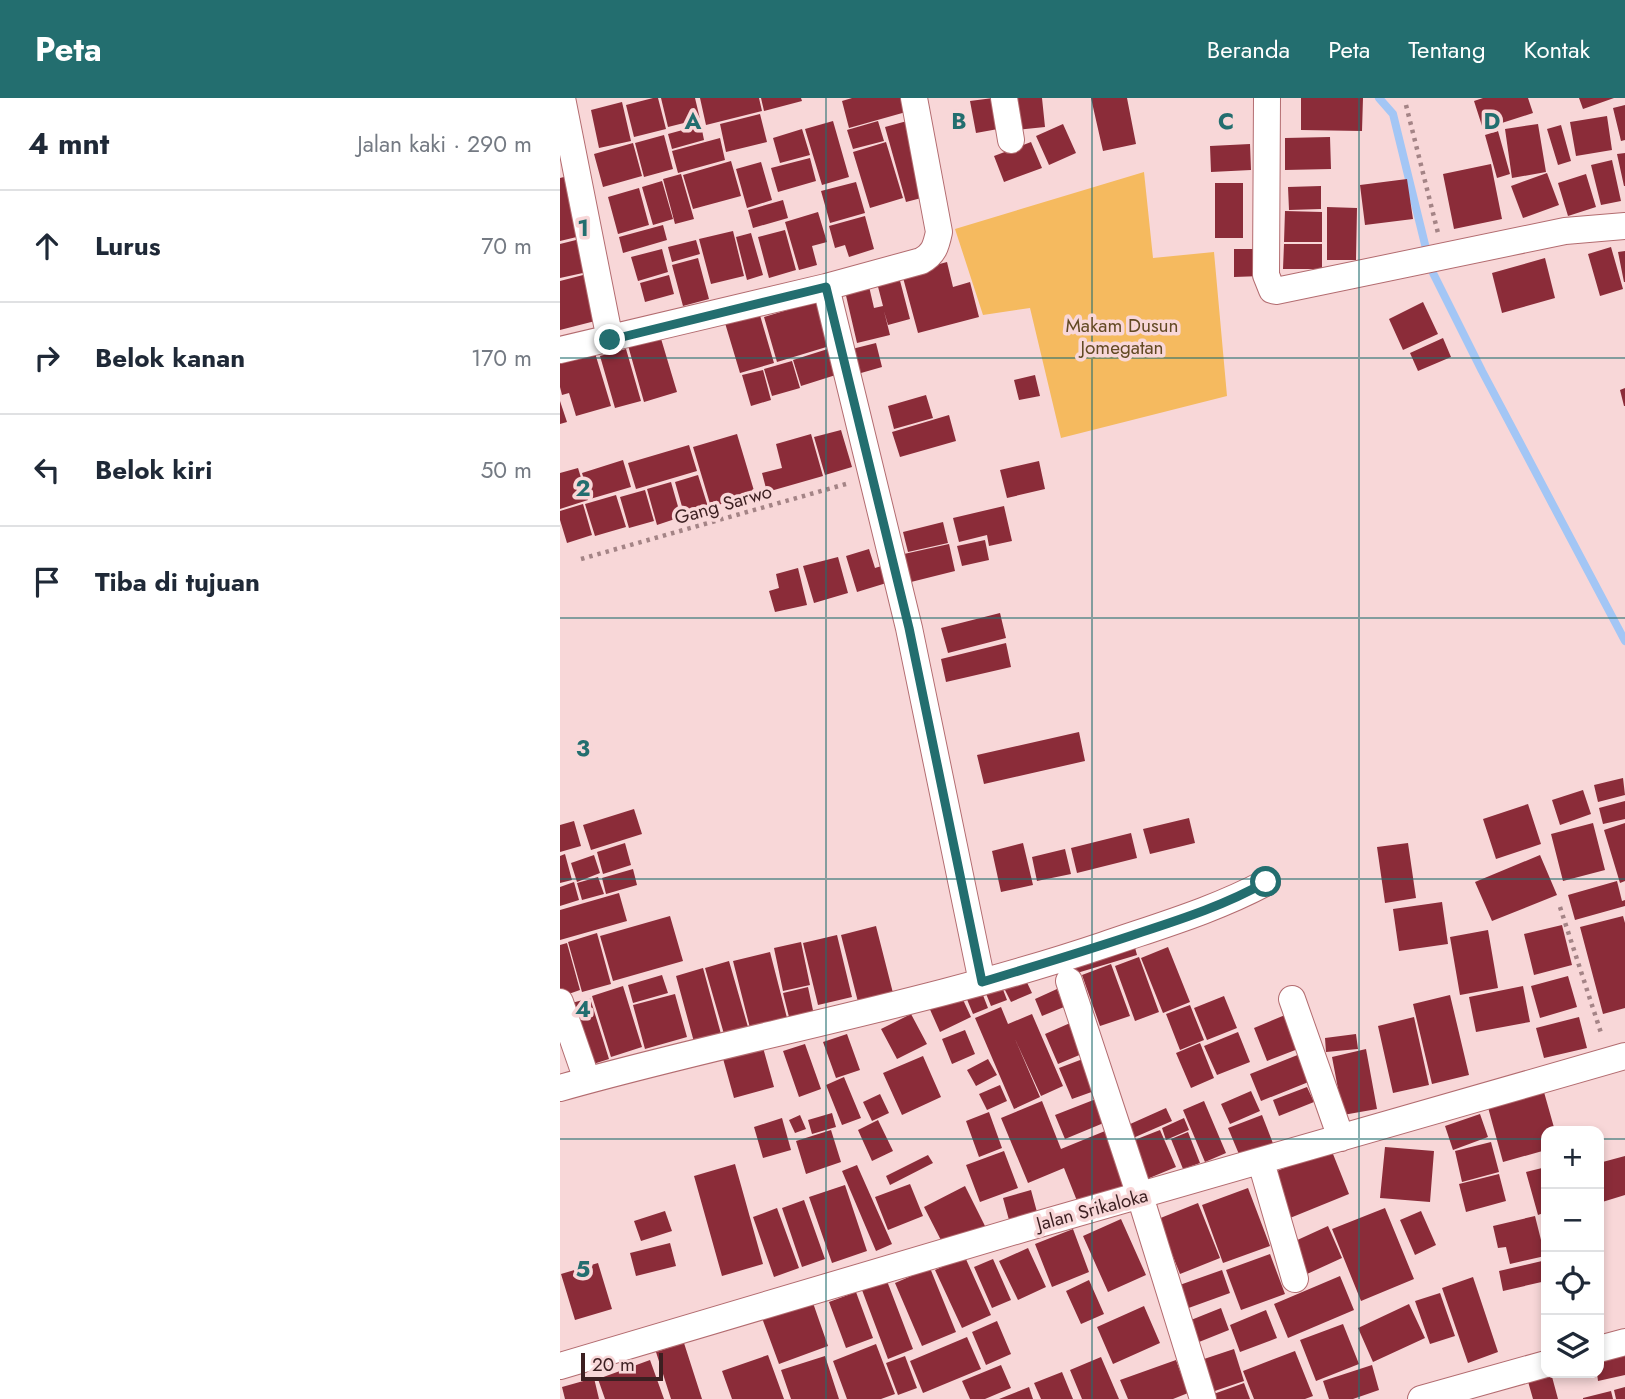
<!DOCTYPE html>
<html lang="id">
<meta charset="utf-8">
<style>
:root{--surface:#fff;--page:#f6f6f7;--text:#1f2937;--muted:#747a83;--line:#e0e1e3;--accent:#236e6f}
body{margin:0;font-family:Jost,sans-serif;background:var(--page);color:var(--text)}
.controls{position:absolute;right:21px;bottom:21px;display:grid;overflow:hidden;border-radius:14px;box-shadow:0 4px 10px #0003}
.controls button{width:63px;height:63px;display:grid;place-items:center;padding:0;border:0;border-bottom:2px solid var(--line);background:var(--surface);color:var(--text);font:35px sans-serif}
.scale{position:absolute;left:21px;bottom:18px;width:82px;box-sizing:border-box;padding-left:7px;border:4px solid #3c1f21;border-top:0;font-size:19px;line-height:24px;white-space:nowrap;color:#3c1f21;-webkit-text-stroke:5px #f8d7d8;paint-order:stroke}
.stop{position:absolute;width:21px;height:21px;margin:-16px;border:5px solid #236e6f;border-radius:50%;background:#fff}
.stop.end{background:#236e6f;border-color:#fff;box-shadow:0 2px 7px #0008}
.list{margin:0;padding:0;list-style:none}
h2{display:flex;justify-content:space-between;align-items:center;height:91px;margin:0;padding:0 28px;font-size:30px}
h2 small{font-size:23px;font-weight:400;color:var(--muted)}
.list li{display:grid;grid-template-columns:46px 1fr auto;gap:21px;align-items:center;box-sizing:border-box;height:112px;padding:0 28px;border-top:2px solid var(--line)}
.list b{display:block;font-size:26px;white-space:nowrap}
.list em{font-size:23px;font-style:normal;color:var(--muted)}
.icon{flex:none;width:38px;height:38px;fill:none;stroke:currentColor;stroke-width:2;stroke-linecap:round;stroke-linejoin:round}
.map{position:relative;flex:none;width:1065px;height:1301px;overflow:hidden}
header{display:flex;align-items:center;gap:42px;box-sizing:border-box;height:98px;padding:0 35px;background:var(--accent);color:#fff}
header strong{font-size:33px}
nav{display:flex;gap:38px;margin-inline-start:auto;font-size:24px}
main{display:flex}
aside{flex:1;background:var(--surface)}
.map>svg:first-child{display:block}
</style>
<header>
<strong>Peta</strong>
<nav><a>Beranda</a><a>Peta</a><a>Tentang</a><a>Kontak</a></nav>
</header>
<main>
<aside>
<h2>4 mnt<small>Jalan kaki · 290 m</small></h2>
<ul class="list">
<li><svg class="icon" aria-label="ahead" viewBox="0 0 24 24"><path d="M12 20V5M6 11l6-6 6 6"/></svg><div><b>Lurus</b></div><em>70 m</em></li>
<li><svg class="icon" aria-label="right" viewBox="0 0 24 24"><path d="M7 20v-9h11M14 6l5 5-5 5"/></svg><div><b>Belok kanan</b></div><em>170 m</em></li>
<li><svg class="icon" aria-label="left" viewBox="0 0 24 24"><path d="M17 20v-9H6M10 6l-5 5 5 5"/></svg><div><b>Belok kiri</b></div><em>50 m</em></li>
<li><svg class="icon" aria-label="arrive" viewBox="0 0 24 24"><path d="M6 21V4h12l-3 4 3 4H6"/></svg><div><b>Tiba di tujuan</b></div></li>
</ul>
</aside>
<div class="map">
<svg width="1065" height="1301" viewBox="0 0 1065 1301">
<rect width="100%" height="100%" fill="#f8d7d8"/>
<path fill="#f5ba5f" d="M584,74L593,160L654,154L667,298L501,340L470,210L423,217L395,131Z"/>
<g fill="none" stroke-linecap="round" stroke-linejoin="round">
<path stroke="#a3c6f5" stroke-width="8" d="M819,0L833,16L871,171L922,273L1065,543"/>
</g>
<path fill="#8b2c39" d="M93,0H98L106,31L74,39L66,7Z
M101,0H135L140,21L108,29Z
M140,0H199L202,13L146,27Z
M201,0H241L242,3L204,13Z
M292,0H350L353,12L289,30L282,3Z
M433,0L438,31L416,35L410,3Z
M452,0H482L485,29L456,32Z
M531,0H567L576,46L543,53Z
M741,0H803L802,33L741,32Z
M923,0H968L973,15L923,31L914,3Z
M1019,0H1054L1023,11Z
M62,4L71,43L39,50L31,12Z
M1065,7V42L1061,43L1053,10Z
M200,16L207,44L166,54L160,26Z
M1047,18L1052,52L1016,58L1010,24Z
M273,23L289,79L262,87L245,31Z
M318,23L324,43L293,51L287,32Z
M347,23L369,98L346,104L325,29Z
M503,26L516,55L489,67L476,38Z
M978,26L986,74L952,80L945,31Z
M141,27L144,42L112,51L108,36Z
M1001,27L1011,63L998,67L987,31Z
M242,31L250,57L220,65L213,40Z
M938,33L950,76L937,80L925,37Z
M104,37L113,71L84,79L75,45Z
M770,39L771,71L725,72V40Z
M160,40L165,62L118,75L112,53Z
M326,44L343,100L310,110L293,54Z
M471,44L482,70L444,84L434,58Z
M73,45L82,78L43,89L34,56Z
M690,46L691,72L651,74L650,48Z
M1065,55V88H1064L1057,56Z
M250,60L256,83L218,94L211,70Z
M1052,62L1061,103L1041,107L1031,67Z
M171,63L181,98L133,111L123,77Z
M201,64L212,102L187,110L176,71Z
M931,66L942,121L894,131L883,76Z
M987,75L999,107L963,120L951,88Z
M121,76L134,121L115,126L103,81Z
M1026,76L1036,109L1008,118L998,85Z
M4,79L12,119L20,117L25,137L0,143V80Z
M847,81L853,121L805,127L800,87Z
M102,83L113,121L93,127L82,89Z
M296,84L305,115L270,125L261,93Z
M655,85H683V140H655Z
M761,88V111L729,112L728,89Z
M79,90L89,127L58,136L48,99Z
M223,102L228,120L193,130L188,112Z
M767,109L797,110L796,162H767Z
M725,113L762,114V144H724Z
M258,114L267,144L252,148L257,167L239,172L225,124Z
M305,118L314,151L289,159L285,147L275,150L269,128Z
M103,127L107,142L63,155L59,139Z
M225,132L236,172L209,180L198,139Z
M173,133L184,178L151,186L139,141Z
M191,135L203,177L187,182L176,139Z
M24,140L32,173L0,180V146Z
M136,142L140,156L112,164L108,149Z
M724,146H762V171H723Z
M1051,149L1063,191L1040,198L1028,156Z
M102,151L108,174L78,183L71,159Z
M674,151H701L702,178L674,179Z
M1065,153V184H1064L1058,154Z
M138,160L149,201L123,208L112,167Z
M985,160L995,200L942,215L932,175Z
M387,164L393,189L410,184L419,219L358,235L342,176Z
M338,175L350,221L328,227L324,213L330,237L297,245L284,189L308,184L314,210L323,208L316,181Z
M27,176L39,222L0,232V183Z
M109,177L114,196L85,204L80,185Z
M258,194L273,247L217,264L204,219L234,210Z
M863,204L878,236L843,252L829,221Z
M199,214L214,265L180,275L165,225Z
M99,234L117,294L84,304L67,244Z
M883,240L891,259L858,273L850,255Z
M316,245L322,269L294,277L288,252Z
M274,249L282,275L241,288L233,262Z
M66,251L81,303L55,310L40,258Z
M35,255L51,308L16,318L9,295L2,297L0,289V266Z
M232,263L240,290L212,298L204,271Z
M203,272L211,302L191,308L182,277Z
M475,277L480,298L459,302L454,282Z
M1065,290V308H1064L1060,292Z
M366,297L373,320L334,331L328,308Z
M0,303L7,324L0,326Z
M389,317L396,343L340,359L332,334Z
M281,332L292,369L265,377L254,339Z
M177,336L195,396L151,409L133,349Z
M251,336L263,378L207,394L202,375L222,370L216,346Z
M129,347L137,373L76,391L68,365Z
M63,362L71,389L30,401L22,375Z
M479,363L485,391L447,400L440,372Z
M18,370L28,402L0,411V375Z
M138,377L149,412L125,419L115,384Z
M111,384L121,419L97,427L87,391Z
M85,392L94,423L69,430L60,399Z
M56,397L66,429L35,438L25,406Z
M23,406L32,437L7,445L0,422V413Z
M444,408L452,443L429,448L427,437L399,444L393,420Z
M383,424L388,445L348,454L343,434Z
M425,442L429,462L402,468L397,448Z
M389,446L395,473L351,484L344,456Z
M309,451L315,470L328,466L333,483L297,494L286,458Z
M278,459L288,495L254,505L243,468Z
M238,470L247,507L215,514L209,493L219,490L216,476Z
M440,515L446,540L388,555L381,530Z
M446,545L451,569L386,584L381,561Z
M519,634L525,663L424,686L417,657Z
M1063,680L1065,697L1038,704L1034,687Z
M1023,692L1031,716L1000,727L992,702Z
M1065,703V721L1043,726L1039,710Z
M968,706L981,746L936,761L923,721Z
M74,711L82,736L31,752L23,727Z
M629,720L635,745L590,756L583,731Z
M14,723L21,748L0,754V727Z
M1033,725L1045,772L1003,783L991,736Z
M1065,725V783L1060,785L1044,732Z
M571,735L577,760L517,775L511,750Z
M65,745L71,767L43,776L37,754Z
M463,745L473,787L441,794L432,753Z
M848,745L856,800L825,805L817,749Z
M505,751L511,776L477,783L472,759Z
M5,756L12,782L0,785V758Z
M34,757L40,775L17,784L11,765Z
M980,757L997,797L932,823L915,784Z
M73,771L77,787L46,796L42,780Z
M38,779L44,796L22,802L17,785Z
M1057,783L1062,803L1065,802V808L1015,822L1008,797Z
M14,784L19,802L0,808V789Z
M59,795L67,823L0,842V812Z
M882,804L888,846L839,853L833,811Z
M110,818L123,863L53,883L40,838Z
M1063,818L1065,825V910L1043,916L1020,829Z
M1002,827L1012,867L974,877L964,836Z
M316,828L333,895L298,904L281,837Z
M928,832L938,890L900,897L890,839Z
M37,835L51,886L22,894L8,844Z
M277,837L292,899L258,907L243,845Z
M573,842L577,857L517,875L512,860Z
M241,844L250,887L223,893L214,850Z
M7,845L20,892L0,899V847Z
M608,849L630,904L603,915L581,860Z
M210,854L227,920L190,930L173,863Z
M579,859L599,914L575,923L555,868Z
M169,863L188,929L164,936L145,870Z
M551,866L570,918L540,928L522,877Z
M143,870L161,936L134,944L116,878Z
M463,876L472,895L451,904L442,886Z
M102,877L108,895L73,905L68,887Z
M1008,878L1017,909L980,920L971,888Z
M439,881L447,902L431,908L423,888Z
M419,887L428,910L413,916L404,894Z
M63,888L82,949L51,959L32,898Z
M963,888L970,924L916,934L909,899Z
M248,889L254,917L230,923L223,895Z
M497,891L504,909L482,918L475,901Z
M399,893L411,919L380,934L368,907Z
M115,896L127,939L85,951L73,907Z
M890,897L909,977L872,986L853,906Z
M664,898L677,930L647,942L634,910Z
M30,900L49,961L27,968L8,906Z
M630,907L644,942L620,952L606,916Z
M441,909L448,926L472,916L503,988L481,998L455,941L480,999L454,1011L415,920Z
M351,916L367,946L337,961L321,931Z
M725,917L738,951L707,963L694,930Z
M854,919L869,987L833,995L818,928Z
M1019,919L1027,950L984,960L976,930Z
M517,922L529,953L498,966L485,936Z
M405,932L415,956L392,966L382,941Z
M678,934L690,964L657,977L644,948Z
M287,936L300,972L276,980L263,944Z
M796,936L798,951L766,954L765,940Z
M640,945L654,980L631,990L616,955Z
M202,946L214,989L174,1000L162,957Z
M245,946L261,991L239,999L223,953Z
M806,951L817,1011L783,1017L772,959Z
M740,956L751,983L701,1003L690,976Z
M363,958L381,999L342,1017L323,975Z
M528,959L540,991L512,1001L499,970Z
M428,961L437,977L416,988L407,972Z
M284,979L301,1020L282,1027L266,987Z
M440,987L447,1003L427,1012L419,996Z
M982,987L995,1033H986V1052L943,1064L926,1002Z
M747,989L754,1004L719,1018L713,1002Z
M691,993L700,1013L670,1026L661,1006Z
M320,996L329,1015L312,1023L303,1004Z
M536,1001L546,1024L505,1041L495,1017Z
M482,1003L501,1051L545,1033L568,1088L519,1108L504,1070L468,1085L441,1020Z
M644,1003L666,1055L645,1064L623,1012Z
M606,1010L612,1023L573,1040L568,1027Z
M429,1014L442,1050L419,1059L406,1023Z
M272,1015L276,1029L252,1036L248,1022Z
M920,1016L928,1039L893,1052L885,1028Z
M240,1017L246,1031L235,1035L229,1022Z
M702,1017L714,1048L681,1061L668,1030Z
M222,1020L231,1052L203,1060L194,1029Z
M624,1020L629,1032L606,1042L602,1030Z
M318,1022L333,1053L312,1063L298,1032Z
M271,1032L281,1064L246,1076L236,1043Z
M600,1032L616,1069L587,1081L572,1043Z
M628,1034L640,1065L623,1071L611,1041Z
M931,1044L939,1074L902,1084L895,1053Z
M825,1049L874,1053L870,1104L820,1100Z
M771,1051L789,1096L730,1120L712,1075Z
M444,1053L458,1090L420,1104L406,1067Z
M368,1057L373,1065L330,1087L326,1078Z
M1065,1058V1097L1039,1105V1065Z
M175,1066L203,1166L162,1178L134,1078Z
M297,1067L332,1146L316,1153L282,1073Z
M986,1069V1114L978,1117L966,1074Z
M939,1076L946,1103L906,1114L899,1086Z
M350,1086L363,1118L328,1132L315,1099Z
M285,1087L307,1153L272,1165L249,1099Z
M405,1088L426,1130L385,1150L364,1109Z
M688,1090L710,1148L663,1165L642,1107Z
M471,1092L477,1114L449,1122L443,1100Z
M244,1102L265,1161L242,1169L222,1110Z
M638,1105L660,1160L620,1176L598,1121Z
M217,1110L239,1170L214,1179L193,1119Z
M825,1110L854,1181L801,1203L772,1131Z
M105,1113L112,1133L81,1143L74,1123Z
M861,1113L876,1147L855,1157L840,1122Z
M975,1118L985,1158L950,1166L946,1149L938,1150L933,1128Z
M561,1121L586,1177L548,1194L523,1138Z
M768,1128L782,1160L747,1176L733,1144Z
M513,1131L529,1174L492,1189L475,1146Z
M110,1145L116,1168L76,1178L70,1155Z
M468,1150L486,1189L458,1202L439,1163Z
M710,1156L725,1196L681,1212L666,1172Z
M405,1159L431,1217L402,1230L375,1172Z
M433,1161L451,1202L432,1210L414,1169Z
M982,1163L986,1183L943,1193L939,1173Z
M38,1165L52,1211L15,1222L1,1176Z
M370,1170L396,1234L362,1248L335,1185Z
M662,1172L670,1195L623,1212L614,1189Z
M780,1178L794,1212L728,1240L714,1206Z
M913,1179L938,1254L908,1265L882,1190Z
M529,1182L544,1216L521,1226L506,1193Z
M327,1183L353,1251L328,1261L302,1192Z
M296,1194L313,1240L286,1250L269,1204Z
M880,1195L895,1238L870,1246L855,1203Z
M252,1202L268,1248L219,1266L202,1220Z
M849,1206L865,1240L813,1264L798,1230Z
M584,1208L600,1245L553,1266L537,1229Z
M661,1210L669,1232L634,1246L626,1224Z
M706,1212L717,1240L680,1254L670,1227Z
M437,1223L451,1256L426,1267L412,1234Z
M783,1226L799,1266L756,1283L740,1242Z
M407,1239L421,1271L363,1295L350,1263Z
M124,1245L142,1301H111L96,1254Z
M316,1246L335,1296L321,1301H287L273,1263Z
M674,1251L684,1283L646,1296L635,1264Z
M735,1253L753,1298L745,1301H694L683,1273Z
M208,1257L224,1301H172L162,1273Z
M1065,1257V1277L1038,1283L1037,1275H1039V1263Z
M265,1258L279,1301H231L221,1272Z
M345,1258L357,1290L338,1297L326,1265Z
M541,1259L559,1301H522L510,1272Z
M90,1262L104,1301H45L38,1281Z
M616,1262L628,1295L613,1301H568L560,1282Z
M441,1267L451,1290L425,1301H410L402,1283Z
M812,1267L819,1292L793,1301H769L763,1283Z
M502,1274L513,1301H481L474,1285Z
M991,1275L998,1301H973L967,1280Z
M34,1280L39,1301H5L2,1289Z
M684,1285L690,1301H649L648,1298Z
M469,1289L473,1301H439Z
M1065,1289V1301H1056L1054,1292Z
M1051,1293L1053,1301H1023V1300Z"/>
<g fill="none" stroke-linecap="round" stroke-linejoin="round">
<g stroke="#b36c70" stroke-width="28">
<path id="minor" d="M2,0L50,242
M444,0L451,42
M707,0L706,177L712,192L716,193L1005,133L1065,128
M266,189L349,530L422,884
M0,252L266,189L361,163C374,156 376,148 379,134L354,0
M509,883L580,1098L643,1301
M732,901L781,1040
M0,904L27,982
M0,990C180,939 366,907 544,847C599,828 655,812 707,784
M701,1064L735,1181
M1039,1251L1065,1244
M0,1268L469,1129L1065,958
M861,1301L986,1266"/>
</g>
<path stroke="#a48486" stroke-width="4.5" stroke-dasharray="3.5 5" stroke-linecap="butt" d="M846,7L878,135
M21,461L286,386
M1000,809L1042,938"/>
<use href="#minor" stroke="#fff" stroke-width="26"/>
</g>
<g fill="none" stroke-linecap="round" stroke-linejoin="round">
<path stroke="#236e6f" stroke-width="9" d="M50,242L266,189L349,530L422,884C475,868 529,852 582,834C625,820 667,806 706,784"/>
</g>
<path fill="none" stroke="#236e6f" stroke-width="2" stroke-opacity="0.55" d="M266,0V1301M532,0V1301M799,0V1301M0,260H1065M0,520H1065M0,781H1065M0,1041H986M1039,1041H1065"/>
<g text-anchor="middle" stroke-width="7" stroke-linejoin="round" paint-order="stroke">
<g font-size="19" fill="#624923" stroke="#f8d7d8">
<text x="562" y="234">Makam Dusun<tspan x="562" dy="22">Jomegatan</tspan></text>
</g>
<g font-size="19" fill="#3c1f21" stroke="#f8d7d8">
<text transform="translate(163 406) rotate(-16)" y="7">Gang Sarwo</text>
<text transform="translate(532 1111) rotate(-15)" y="7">Jalan Srikaloka</text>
</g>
</g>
<g font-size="23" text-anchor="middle" font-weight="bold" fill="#236e6f" stroke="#f8d7d8" stroke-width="7" stroke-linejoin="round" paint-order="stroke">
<text x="133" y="31">A</text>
<text x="399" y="31">B</text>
<text x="666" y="31">C</text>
<text x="932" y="31">D</text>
<text x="23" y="138">1</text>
<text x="23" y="398">2</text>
<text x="23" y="658">3</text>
<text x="23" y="919">4</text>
<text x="23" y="1179">5</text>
</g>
</svg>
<div class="controls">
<button>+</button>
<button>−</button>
<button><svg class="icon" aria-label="locate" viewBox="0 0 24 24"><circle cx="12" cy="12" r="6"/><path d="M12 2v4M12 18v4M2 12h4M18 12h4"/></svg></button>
<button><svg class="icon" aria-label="layers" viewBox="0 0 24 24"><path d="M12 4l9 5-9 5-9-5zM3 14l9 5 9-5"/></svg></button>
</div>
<div class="scale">20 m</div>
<div class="stop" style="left:706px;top:784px"></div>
<div class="stop end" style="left:50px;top:242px"></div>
</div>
</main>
